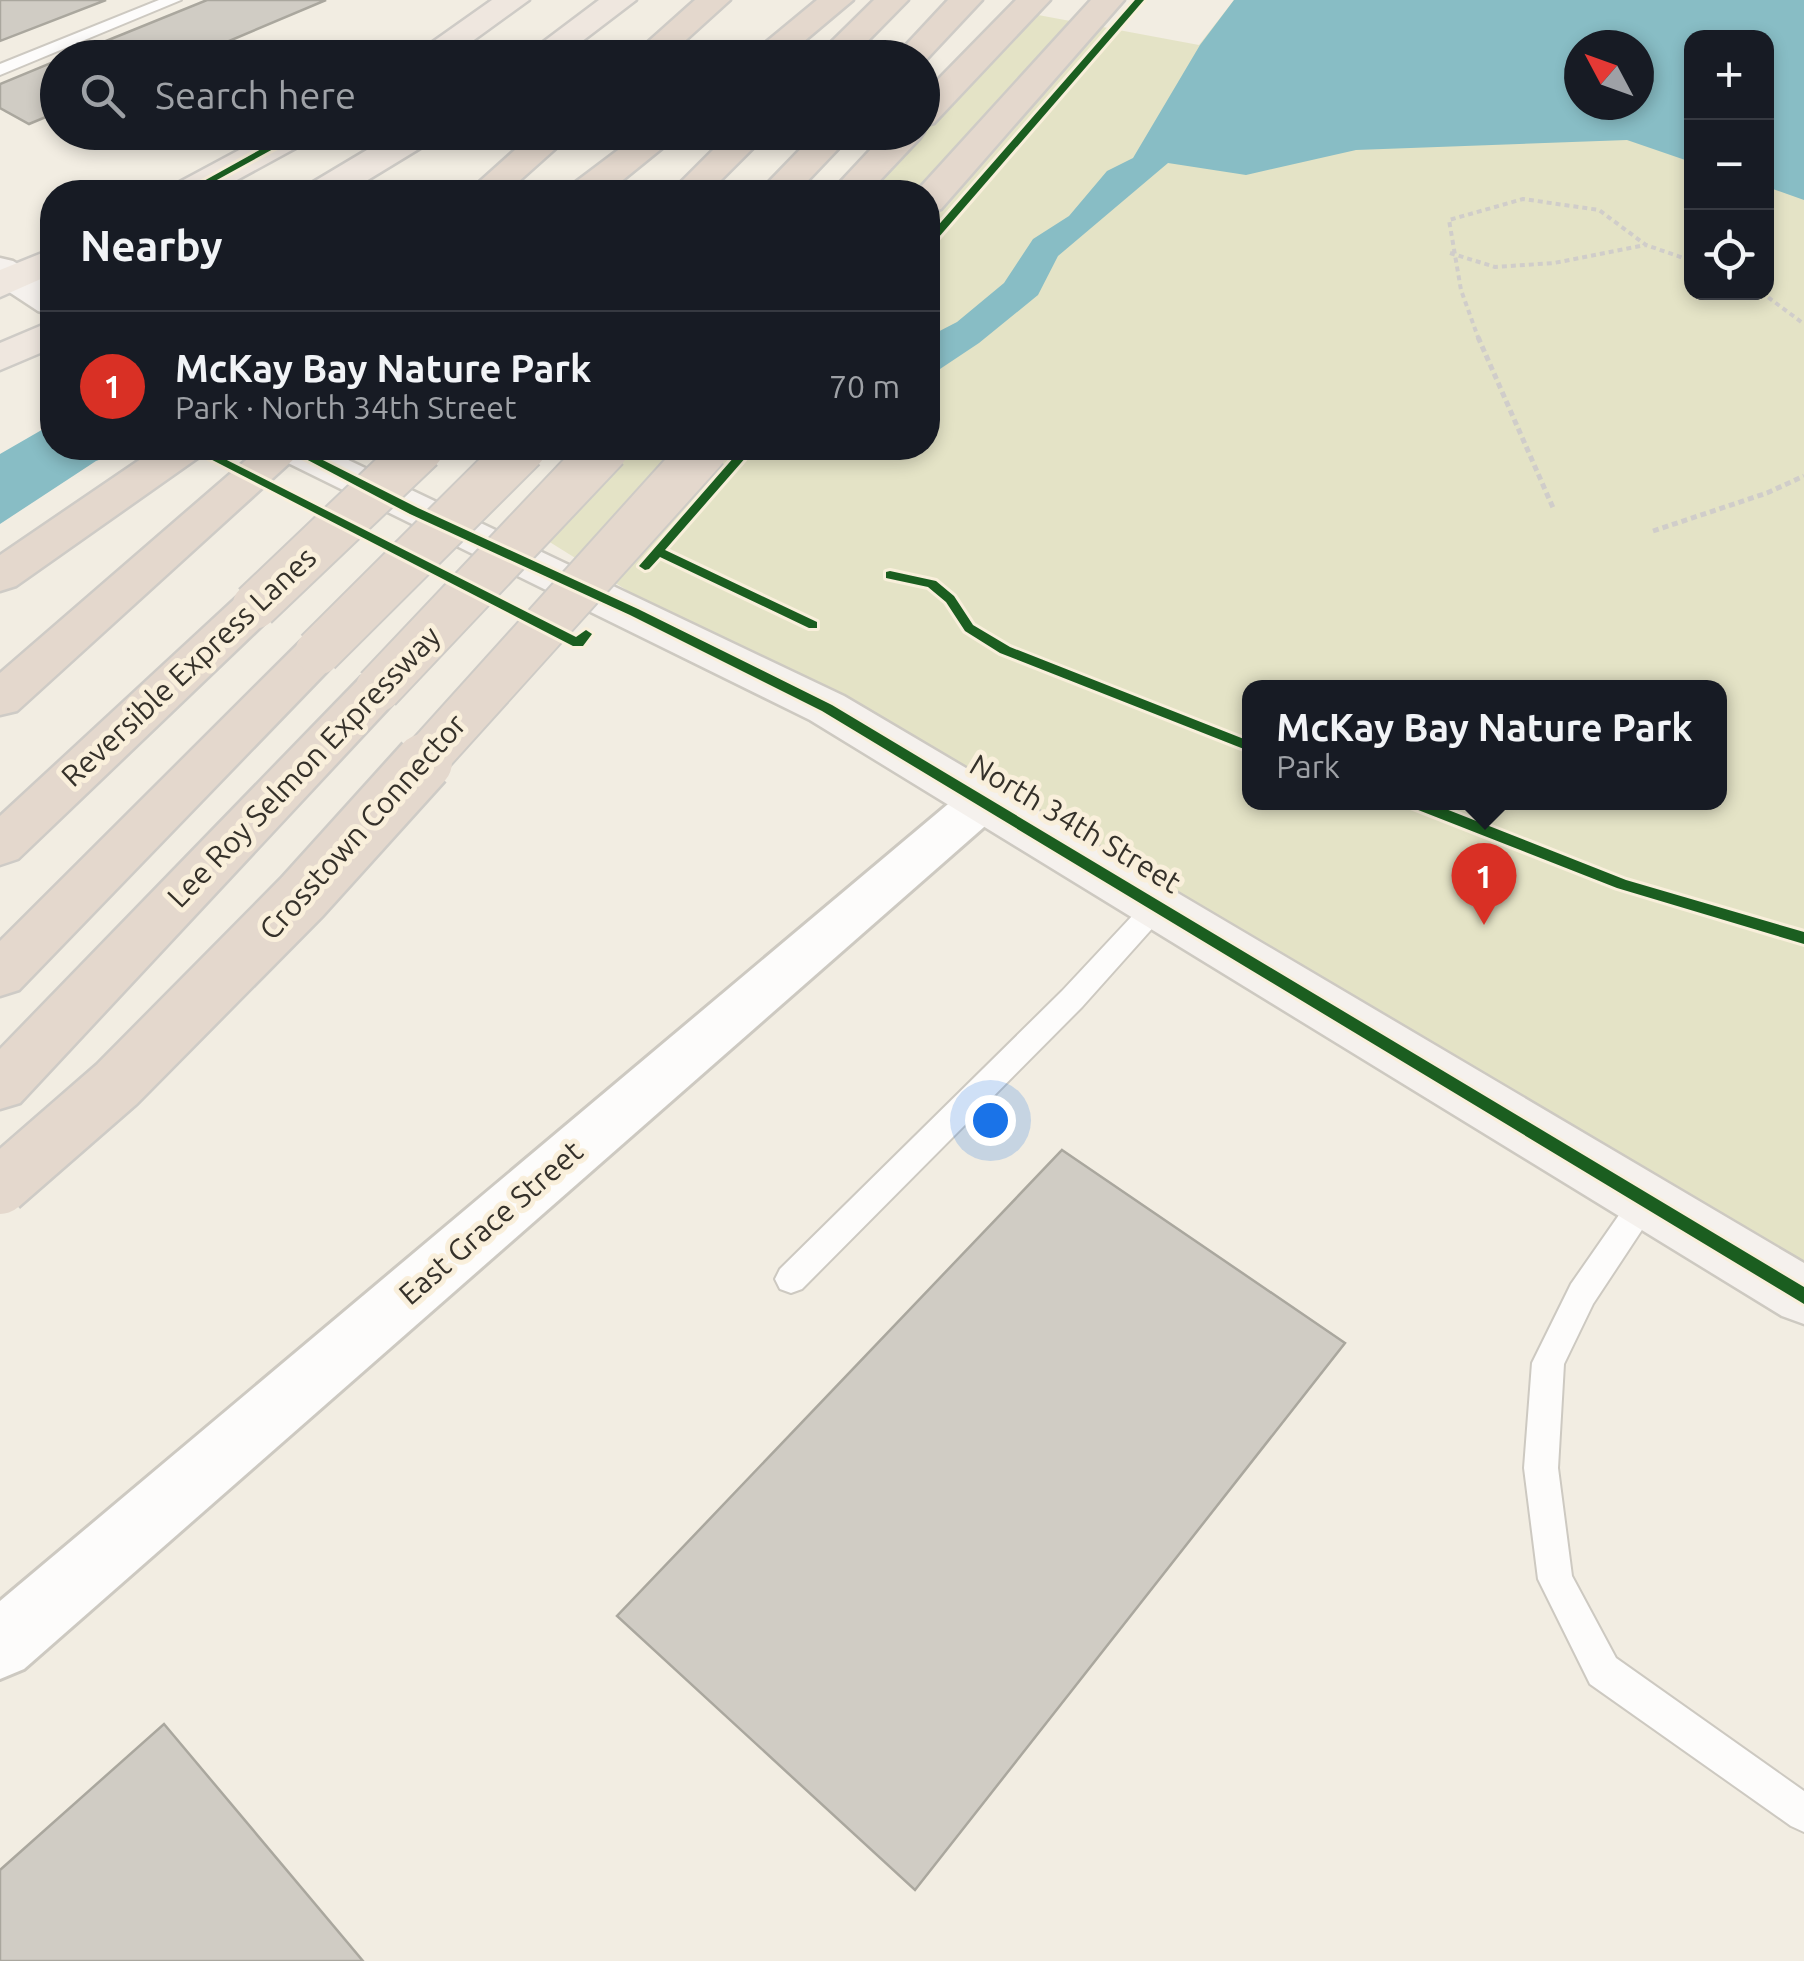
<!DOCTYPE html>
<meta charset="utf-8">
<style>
:root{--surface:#171b24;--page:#242831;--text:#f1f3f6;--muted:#9ea1a6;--line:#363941;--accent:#d93025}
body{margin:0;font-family:Ubuntu,sans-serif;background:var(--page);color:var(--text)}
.controls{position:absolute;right:30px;top:30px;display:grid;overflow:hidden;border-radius:20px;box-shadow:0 5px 15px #0003}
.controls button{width:90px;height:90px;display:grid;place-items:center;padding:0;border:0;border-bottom:2px solid var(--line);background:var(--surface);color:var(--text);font:50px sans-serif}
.compass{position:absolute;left:1564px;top:30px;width:90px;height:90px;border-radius:50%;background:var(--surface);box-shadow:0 5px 15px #0003;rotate:311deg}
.you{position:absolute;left:990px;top:1120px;width:35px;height:35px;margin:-25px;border:8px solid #fff;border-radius:50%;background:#1a73e8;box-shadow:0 0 0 15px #1a73e833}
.badge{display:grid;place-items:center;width:65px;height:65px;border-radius:50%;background:var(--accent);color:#fff;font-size:32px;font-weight:700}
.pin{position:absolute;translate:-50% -82px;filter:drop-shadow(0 2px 5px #0008)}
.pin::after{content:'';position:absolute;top:52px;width:35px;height:30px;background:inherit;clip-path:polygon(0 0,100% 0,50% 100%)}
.popup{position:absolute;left:1242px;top:680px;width:485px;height:130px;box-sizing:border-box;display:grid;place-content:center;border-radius:20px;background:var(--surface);filter:drop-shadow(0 2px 8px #0005);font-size:32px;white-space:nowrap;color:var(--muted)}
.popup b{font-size:38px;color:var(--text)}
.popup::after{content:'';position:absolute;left:50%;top:100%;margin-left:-20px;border:20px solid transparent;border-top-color:var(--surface)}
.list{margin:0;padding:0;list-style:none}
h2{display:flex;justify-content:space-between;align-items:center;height:130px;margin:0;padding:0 40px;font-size:42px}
h2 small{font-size:32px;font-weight:400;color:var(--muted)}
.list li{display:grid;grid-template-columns:65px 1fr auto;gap:30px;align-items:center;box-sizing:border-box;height:150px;padding:0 40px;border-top:2px solid var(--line)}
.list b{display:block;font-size:38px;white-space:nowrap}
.list p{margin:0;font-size:32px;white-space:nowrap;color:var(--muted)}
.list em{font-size:32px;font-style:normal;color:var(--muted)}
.icon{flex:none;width:55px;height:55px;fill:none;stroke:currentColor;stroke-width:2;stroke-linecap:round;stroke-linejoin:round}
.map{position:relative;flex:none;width:1804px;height:1961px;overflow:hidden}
.search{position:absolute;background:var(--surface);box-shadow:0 5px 15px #0003;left:40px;top:40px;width:900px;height:110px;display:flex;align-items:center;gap:25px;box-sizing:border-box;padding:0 35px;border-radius:55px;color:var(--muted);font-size:38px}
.panel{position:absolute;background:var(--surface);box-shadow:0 5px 15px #0003;left:40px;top:180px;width:900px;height:280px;border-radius:40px}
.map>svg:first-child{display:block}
</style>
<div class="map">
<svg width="1804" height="1961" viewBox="0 0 1804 1961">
<rect width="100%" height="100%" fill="#f2ede2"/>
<path fill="#e4e3c6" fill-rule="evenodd" d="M1234,0H1804V1324L524,526L601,448H928V192H849L907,133L922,132L923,116L1022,12L1199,45ZM1692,38H1766V292H1692ZM1579,45H1639V105H1579ZM1249,688H1719V802H1249Z"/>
<path fill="#88bdc5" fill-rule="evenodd" d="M1234,0H1804V200L1767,187L1766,38H1692L1691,162L1627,140L1356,150L1246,175L1168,163L1058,256L1038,295L979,343L928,377V337L957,322L1004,283L1033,239L1069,216L1107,171L1133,158L1200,45ZM1579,45H1639V105H1579Z
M52,424V448H132L96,461L0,524V454Z"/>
<path fill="#d0ccc4" stroke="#aaa79e" stroke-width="2.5" d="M0,0H106L0,41Z
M207,0H326L189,58H64Z
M58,60V112L29,124L0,108V84Z
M1062,1150L1345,1343L915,1890L617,1616Z
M164,1724L363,1961H0V1870Z"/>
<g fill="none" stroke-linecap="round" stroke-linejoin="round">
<g stroke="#cdc9c1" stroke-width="4">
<path id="lane" d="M159,0H181L0,75V64Z
M1157,896L1166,899L1170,906L1166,913L1082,1007L802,1289L791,1293L780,1289L775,1279L780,1269L1062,991L1148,899Z
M1646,1188L1657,1192L1661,1201L1593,1304L1564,1364L1558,1468L1572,1576L1616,1658L1804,1791V1832L1791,1826L1590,1684L1538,1579L1524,1468L1532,1363L1571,1284L1635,1192Z"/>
</g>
<g stroke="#cdc9c1" stroke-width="6">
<path id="street" d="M983,784L1000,789L1007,801L1000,813L24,1669L0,1679V1601L966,789Z"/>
</g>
<g stroke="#cdc9c1" stroke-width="5">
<path id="secondary" d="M0,258L13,261L52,286V315L38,311L0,286Z
M270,448H323L844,696L1804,1263V1324L1782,1316L810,720L276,457Z"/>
</g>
<g stroke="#cecbc6" stroke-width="5">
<path id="primary" d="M492,0H529L449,58H410Z
M599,0H636L560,58H522Z
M273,132H317L312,139L215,192H171L176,184Z
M397,132H440L435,139L348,192H305L310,184Z
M52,249V274L0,297V270Z
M52,321V348L0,370V343Z"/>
</g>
<g stroke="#cecbc6" stroke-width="5">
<path id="highway" d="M695,0H730L666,58H630Z
M817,0H853L784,58H747Z
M874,0H908L851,58H815Z
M948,0H982L922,64V58H894Z
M1016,0H1050L934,123L922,126V96Z
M1091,0H1124L941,209L928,212V192H916Z
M922,129L924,132L919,139L869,192H831L887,132H922Z
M535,132H574L507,192H468Z
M642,132H682L608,192H568L573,184Z
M731,132H769L709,192H671Z
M817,132H854L797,192H759Z
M157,448H205L199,457L16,586L0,591V555Z
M260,448H306L17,711L0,715V673Z
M255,591L271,595L278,606L271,617L18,859L0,865V816L239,595Z
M318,636L335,641L342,652L335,663L19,990L0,996V941L301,641Z
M378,673L395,677L402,689L395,701L20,1103L0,1109V1049L361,677Z"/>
</g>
<path stroke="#d0cdca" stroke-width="4" stroke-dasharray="5 4" stroke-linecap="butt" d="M1450,253L1495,267L1554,263L1645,245
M1761,292L1804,324
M1479,340L1461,290L1449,220L1523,199L1599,210L1646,245L1692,261"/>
<path stroke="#d0cdca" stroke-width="5" stroke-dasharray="6 4" stroke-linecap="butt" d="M1478,337L1554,510
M1653,531L1767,493L1804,476"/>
<use href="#lane" fill="#fdfcfb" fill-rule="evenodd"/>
<use href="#street" fill="#fdfcfb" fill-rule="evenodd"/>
<use href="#secondary" fill="#f5f1ed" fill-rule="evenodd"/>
<use href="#primary" fill="#efe7df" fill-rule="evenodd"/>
<use href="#highway" fill="#e4d8cd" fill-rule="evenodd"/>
<g stroke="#cecbc6" stroke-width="49" stroke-linecap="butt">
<path id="highway-bridge-far1" d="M255,606L421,448
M318,652L523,448
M378,689L606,448
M421,764L706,448"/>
</g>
<g stroke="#cecbc6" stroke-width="61" stroke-linecap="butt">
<path id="highway-bridge" d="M0,1186L117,1084L302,897L424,762"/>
</g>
<use href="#highway-bridge-far1" stroke="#e4d8cd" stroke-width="45"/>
<use href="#highway-bridge" stroke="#e4d8cd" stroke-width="56"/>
<g stroke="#f9efdb" stroke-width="6">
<path id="cycleway" d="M1135,0H1144L932,245L928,246V237Z
M292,132H304L195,192H184Z
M189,448H203L576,637L586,630L592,634L583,646H573Z
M285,448H299L418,508L638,609L832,705L1804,1287V1304L822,711L630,615L410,514Z
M742,448H754L665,550L817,622V628H809L660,557L649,569L645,570L639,566Z
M890,571L936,581L954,596L973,625L1010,647L1249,741V751L1000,653L965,631L946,602L928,587L886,578V572Z
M1406,802H1428L1626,880L1804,932V944L1617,888L1408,806Z"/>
</g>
<use href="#cycleway" fill="#1b5e20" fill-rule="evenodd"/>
</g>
<g text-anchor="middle" stroke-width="10" stroke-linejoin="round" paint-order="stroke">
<g font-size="30" fill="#35312a" stroke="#f9efdb">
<text transform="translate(189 667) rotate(-43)" y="10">Reversible Express Lanes</text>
<text transform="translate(304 767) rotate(-46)" y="10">Lee Roy Selmon Expressway</text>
<text transform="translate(1075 824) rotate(31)" y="10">North 34th Street</text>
<text transform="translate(363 827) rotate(-48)" y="10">Crosstown Connector</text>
<text transform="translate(491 1223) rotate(-41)" y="10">East Grace Street</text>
</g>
</g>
</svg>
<div class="controls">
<button>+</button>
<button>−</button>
<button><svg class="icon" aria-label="locate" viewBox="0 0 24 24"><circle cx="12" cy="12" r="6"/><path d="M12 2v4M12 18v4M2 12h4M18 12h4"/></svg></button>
</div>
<svg class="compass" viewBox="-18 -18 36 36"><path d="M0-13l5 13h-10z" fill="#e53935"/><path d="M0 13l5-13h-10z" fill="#9ea1a6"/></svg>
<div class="you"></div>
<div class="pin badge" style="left:1484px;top:925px">1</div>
<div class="popup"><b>McKay Bay Nature Park</b>Park</div>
<div class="search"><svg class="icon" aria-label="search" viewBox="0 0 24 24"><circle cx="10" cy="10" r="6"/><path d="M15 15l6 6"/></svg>Search here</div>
<section class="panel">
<h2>Nearby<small></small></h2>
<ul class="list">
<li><span class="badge">1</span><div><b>McKay Bay Nature Park</b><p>Park · North 34th Street</p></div><em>70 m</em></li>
</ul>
</section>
</div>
